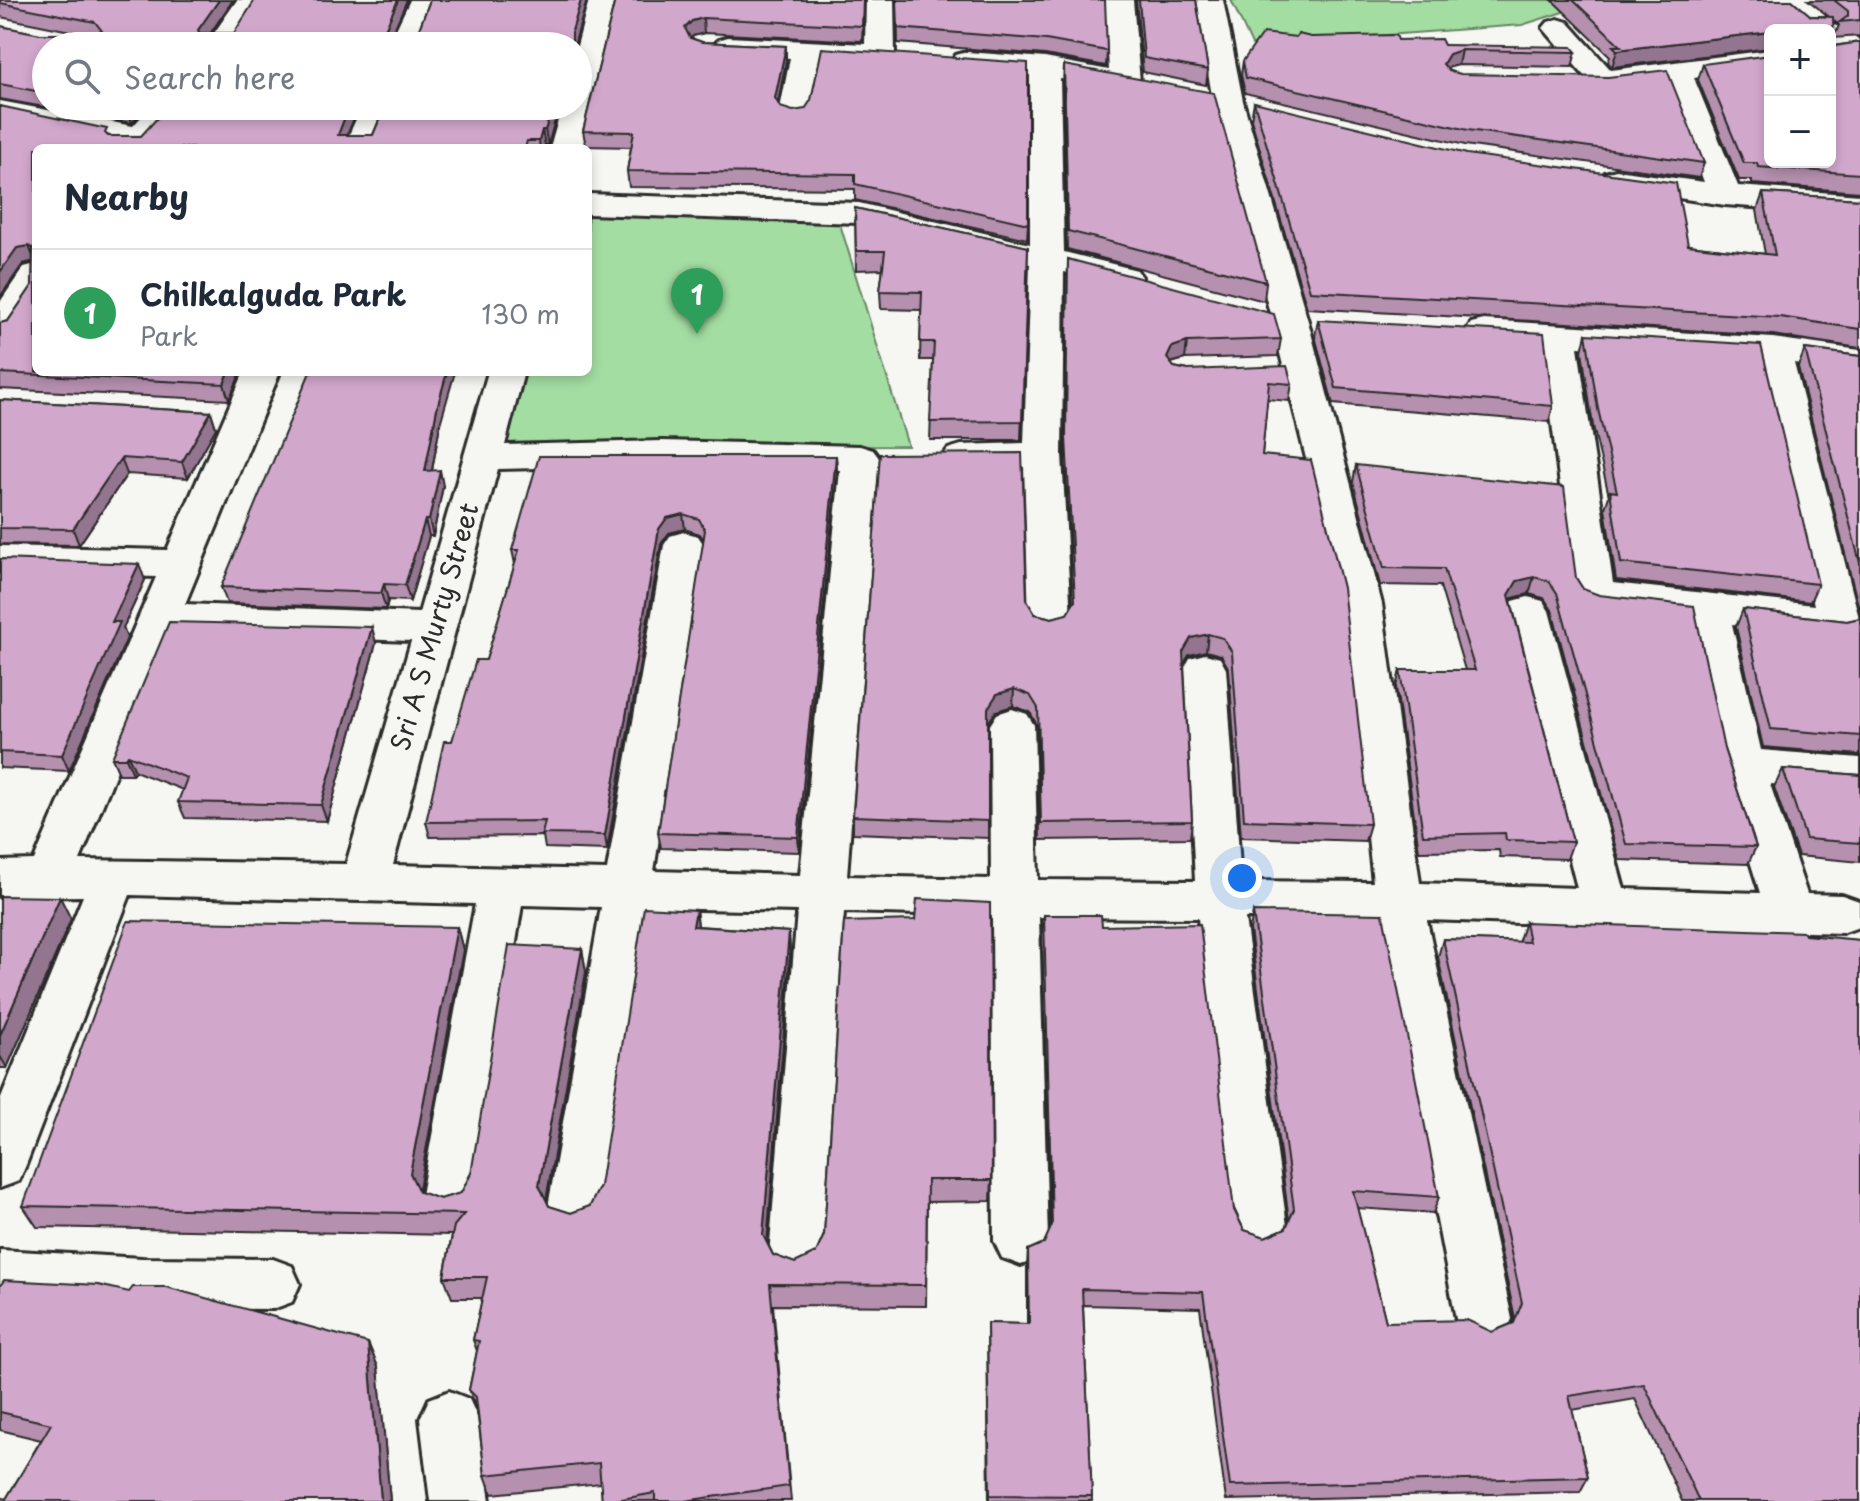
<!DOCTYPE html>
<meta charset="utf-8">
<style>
:root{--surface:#fff;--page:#f6f6f7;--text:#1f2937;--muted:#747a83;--line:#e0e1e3;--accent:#111827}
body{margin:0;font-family:"Playpen Sans",sans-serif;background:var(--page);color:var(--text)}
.controls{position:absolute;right:24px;top:24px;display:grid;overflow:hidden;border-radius:12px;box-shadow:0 4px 12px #0003}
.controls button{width:72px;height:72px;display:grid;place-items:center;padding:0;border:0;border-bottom:2px solid var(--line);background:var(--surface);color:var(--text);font:40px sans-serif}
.you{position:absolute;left:1242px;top:878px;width:28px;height:28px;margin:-20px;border:6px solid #fff;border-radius:50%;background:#1a73e8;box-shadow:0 0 0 12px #1a73e833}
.badge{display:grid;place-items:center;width:52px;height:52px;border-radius:50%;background:var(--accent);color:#fff;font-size:26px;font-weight:700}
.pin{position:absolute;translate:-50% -66px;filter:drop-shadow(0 2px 4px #0008)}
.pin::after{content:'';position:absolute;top:42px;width:28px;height:24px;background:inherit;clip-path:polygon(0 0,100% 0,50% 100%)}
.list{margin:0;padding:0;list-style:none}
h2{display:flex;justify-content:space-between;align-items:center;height:104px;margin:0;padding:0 32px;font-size:34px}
h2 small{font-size:26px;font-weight:400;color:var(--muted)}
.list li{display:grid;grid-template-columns:52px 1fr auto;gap:24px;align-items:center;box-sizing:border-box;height:128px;padding:0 32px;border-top:2px solid var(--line)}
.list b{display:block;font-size:30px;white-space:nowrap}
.list p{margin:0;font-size:26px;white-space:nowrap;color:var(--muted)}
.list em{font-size:26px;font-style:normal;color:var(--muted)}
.icon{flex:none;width:44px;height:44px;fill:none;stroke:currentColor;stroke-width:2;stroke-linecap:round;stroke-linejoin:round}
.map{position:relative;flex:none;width:1860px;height:1501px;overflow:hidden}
.search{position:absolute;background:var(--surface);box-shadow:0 4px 12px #0003;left:32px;top:32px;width:560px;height:88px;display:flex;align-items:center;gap:20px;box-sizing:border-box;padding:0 28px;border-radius:44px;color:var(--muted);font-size:30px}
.panel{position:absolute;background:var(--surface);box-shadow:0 4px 12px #0003;left:32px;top:144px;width:560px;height:232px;border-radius:12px}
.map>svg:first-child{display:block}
</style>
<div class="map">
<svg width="1860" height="1501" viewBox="0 0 1860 1501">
<rect width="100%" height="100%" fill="#f6f6f2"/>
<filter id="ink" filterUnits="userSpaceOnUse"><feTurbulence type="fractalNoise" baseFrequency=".0125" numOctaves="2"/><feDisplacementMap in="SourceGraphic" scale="16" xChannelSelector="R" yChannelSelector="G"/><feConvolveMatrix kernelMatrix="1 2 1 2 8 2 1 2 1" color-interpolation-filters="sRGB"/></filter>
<g filter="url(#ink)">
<path fill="#a3dda2" stroke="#678466" stroke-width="2" d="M1231,0H1601L1522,25L1252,45Z
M588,213L839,221L908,446L501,447L522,372H588Z"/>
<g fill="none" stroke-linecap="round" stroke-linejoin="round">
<g stroke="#2b2b2b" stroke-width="6">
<path id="minor" d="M237,0H265L235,46H205Z
M410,0H438L418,46H388Z
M589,0H617L582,148H550L562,106H578L577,46Z
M866,0H894L895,54L890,60L879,63L820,60L809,114L805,121L794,123L783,121L779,114L790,58L718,52L713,46L718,40L728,37L865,44Z
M1105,0H1133L1140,82L1136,88L1125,91L1060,79L1064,252L1137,270L1142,277L1137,284L1125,287L1064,272L1062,455L1071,618L1065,628L1050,632L1035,628L1029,618L1024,467L961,469L948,465L942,457L948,449L961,445L1024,443L1030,264L859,223L588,214V194L859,203L1030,244V75L956,67L952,61L956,55L967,52L1045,58L1109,70Z
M1195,0H1223L1243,101L1308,321L1382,604L1420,883L1577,888L1507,611L1513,601L1528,597L1543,601L1549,611L1624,889L1760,893L1720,765L1690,620L1580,605L1574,595L1542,345L1471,339L1466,331L1471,323L1484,320L1773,338L1860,350V372L1794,363L1860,622L1854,632L1839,636L1732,624L1761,750L1860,758V790L1770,784L1807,894L1842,895L1859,901V927L1842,933L1427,920L1512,1319L1504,1337L1484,1345L1464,1337L1456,1319L1379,919L1245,918L1287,1226L1279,1243L1260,1250L1241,1243L1233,1226L1198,918L1039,917L1048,1241L1040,1258L1021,1265L1002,1258L994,1241L992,916L844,912L823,1256L815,1273L796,1281L777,1273L769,1256L797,911L648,908L602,1207L594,1224L575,1231L556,1224L548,1207L601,907L522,905L475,1195L467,1212L448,1218L429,1212L421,1195L475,904L130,895L26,1165L19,1181L0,1188V1100L83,896L0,897V861L34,860L156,577L0,572V546L167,550L244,372H280L185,604L419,613L488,372H524L505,445L662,441L860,446L873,450L879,458L847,876L991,879L990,725L997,714L1012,709L1027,714L1034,725L1038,880L1195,881L1184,669L1190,658L1205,654L1220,658L1226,669L1241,881L1373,882L1342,604L1272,321L1213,101ZM1578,347L1757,359L1814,605L1613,583ZM662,465L840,470L800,875L654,871L704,545L698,536L684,532L670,536L664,545L607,870L393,865L498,469ZM174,632L411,641L346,864L80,860Z
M1558,19L1568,22L1611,70L1770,50V68L1694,78L1738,186L1860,195V215L1725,205L1605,187L1600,180L1605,173L1616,170L1704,182L1665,81L1604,89L1593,86L1543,28L1548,22Z
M1830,24L1840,27L1860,41V54L1850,57L1830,47V30H1817Z
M0,101L133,126L151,106H183L146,148H113L118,142L0,119Z
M362,106H392L375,148H343Z
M36,264V300L12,335L0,339V302L24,267Z
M0,1250L142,1258L273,1259L292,1266L300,1284L292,1302L273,1309L142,1308L0,1300Z
M449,1391L469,1399L478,1419L490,1501H430L420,1419L429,1399Z"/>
</g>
<use href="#minor" fill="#f6f6f2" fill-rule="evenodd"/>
</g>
<path fill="#b590af" stroke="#2b2b2b" stroke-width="2" d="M0,0L210,33H234L407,0L393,33L418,32L430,0H587L574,46H46V106H147L132,123L0,99V26L40,34H85L0,17Z
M615,0H864L862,41L704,33L693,36L691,38L702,42L786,46V61L778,104L780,107L1028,224L1027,239L855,200V189L629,187L627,171L631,147L586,146L583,131Z
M897,0L1107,51L1106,66L1045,55L898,43Z
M1136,0H1196L1208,70L1206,85L1143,72Z
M1552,0H1792L1811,16H1828L1808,0H1860V36L1834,38L1839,25L1833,20L1834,46L1860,42V192L1752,184V180H1739L1698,80L1703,64L1770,162L1830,30H1770V48L1612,67L1608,62L1610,56Z
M1296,37L1398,40L1444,45L1576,52L1572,67L1458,65L1447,68L1449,71L1704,163L1699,178L1465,145L1245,93L1241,75L1243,61Z
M1064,65L1266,282L1264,301L1067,249L1063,83Z
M1254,102L1688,245L1765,254L1757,210L1763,193L1860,199V348L1773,335L1307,308L1251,119Z
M0,106L110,136L373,135L385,106H559L548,145H545L544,148H36V372H241L229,400L0,389V323L8,321L32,286L33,262L23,264L0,297Z
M855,208L1028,247L1021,440H930L933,360H920L921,310L881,309L880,291L883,269L856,270Z
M1068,259L1281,339L1278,356L1185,359L1171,363L1174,367L1188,370L1292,384L1289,401L1267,399L1262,455L1370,824L1365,841L1241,837L1229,669L1221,655L1206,651L1189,655L1184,664L1192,821L1190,838L1040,840L1037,725L1030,712L1013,706L996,711L988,724V838L853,833V816L1027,601L1035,614L1052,618L1067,614L1073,604L1065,455Z
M1318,320L1553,406L1549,422L1333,404L1315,336Z
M1586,334L1818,584L1810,602L1616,580L1605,508L1609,496L1593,426L1582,351Z
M1805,349L1860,356V613L1798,367Z
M0,400L211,412L216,428L188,478L127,474L79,545L0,544Z
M440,424L432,471L443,486L433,536H429L410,601L388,600L386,609L227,603L221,587Z
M836,456L837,471L799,852L661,848L658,833L704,540L700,534L685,529L669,533L661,544L607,850L545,848L543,836L430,837L426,822L452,741L486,660L515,564L512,550Z
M1356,465L1576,578L1583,589L1724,749L1756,847L1748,864L1619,860L1552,610L1544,598L1529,594L1512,598L1511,601L1573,842L1567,859L1500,857L1499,850L1419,851L1396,687L1400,670H1465L1440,586L1380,585L1353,482Z
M0,559L145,580L123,628L127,638L69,771L0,768Z
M1743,609L1847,621L1860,618V755L1763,747L1736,627Z
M376,643L327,821L185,818L178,802L183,790L135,771L133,774H119L112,758Z
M1783,769L1860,775V862L1798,856L1774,787Z
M0,896L71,919L7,1068H0Z
M696,910L698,926L789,932L790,955L767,1242L773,1255L795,1263L816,1253L824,1235L844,922L992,1180L991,1201L927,1202L926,1306L773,1305L791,1501H602L601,1483L492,1494L485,1475L477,1410L469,1390L477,1351L473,1340L482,1298H452L444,1277L452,1235L37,1227L23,1206L457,927L463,950L419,1192L440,1199L461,1193L582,949L586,972L546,1200L549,1206L571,1213L590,1206L600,1186Z
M1253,912L1439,1197L1433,1213L1357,1208L1386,1322L1492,1332L1513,1323L1515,1318L1438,957L1443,939L1519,942V940L1525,922L1860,1501H1682L1635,1399L1572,1410L1588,1477L1580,1492L1226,1500L1200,1308L1083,1305L1092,1501H989L987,1323L1027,1324V1266L1028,1250L1044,1243L1051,1229L1042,933L1044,915L1102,926L1244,1230L1265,1237L1286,1228L1289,1220L1250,930Z
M0,1286L368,1343L378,1367L390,1501H0L6,1499L41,1440L0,1430Z"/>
<path fill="#93758f" stroke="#2b2b2b" stroke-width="2" d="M219,0H233L203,44L198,30Z
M398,0H407L387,46L383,34Z
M581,0H587L574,46H572V31Z
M703,18L704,33L693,36L687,43L685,28L692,21Z
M1770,32V48L1612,67L1617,50Z
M786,46V61L776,113L775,98Z
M1461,50L1458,65L1446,68L1443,64L1449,54Z
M129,106H147L132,123L127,108Z
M349,106H359L342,148L338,135Z
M553,106H559L548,145L545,130Z
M542,130L545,145L544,148H540L539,141Z
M29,246L35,261L23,264L0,297V272L17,248Z
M1187,342L1185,359L1170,363L1167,358L1172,347Z
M229,372H241L229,400L224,384Z
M447,372H455L440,424L429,487L425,471L437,408Z
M211,412L216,428L188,478L182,462Z
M836,456L837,471L799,852L798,837Z
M121,458L127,474L79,545L73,529Z
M440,470L443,486L433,536L429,520Z
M683,514L685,529L669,533L661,544L607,850L605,835L659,529L667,518Z
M425,520L429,536L410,601L405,585Z
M139,564L145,580L123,628L127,638L69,771L62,755L112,622Z
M1534,577L1529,594L1512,598L1504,612L1509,595L1517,581Z
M384,584L388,600L386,609L381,593Z
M372,627L376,643L327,821L321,805Z
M1208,634L1206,651L1189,655L1181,669L1183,652L1191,638Z
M1014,689L1013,706L996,711L987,725L988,708L997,694Z
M128,755L135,771L133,774L126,758Z
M60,897L71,919L7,1068L0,1056V1035Z
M696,910L699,933L693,926Z
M457,927L463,950L418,1194L410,1173Z
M789,932L790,955L766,1256L763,1235Z
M582,949L586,972L545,1206L539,1185Z
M368,1343L378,1367L390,1501H381Z"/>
<path fill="#d2a7cc" stroke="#2b2b2b" stroke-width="2" d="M0,0H219L198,30L199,33H234L255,0H398L383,34L418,32L430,0H581L572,31V46H46V93L0,84V26L40,34H99L102,31L95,22L0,3Z
M615,0H863L862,26L703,18L692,21L685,28L690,38L702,42L786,46L775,98L780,107L793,111L805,109L811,100L822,48L1028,63V224L855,184V174L627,171L634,132L583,131Z
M897,0H1105L1107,51L1046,40L898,28Z
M1139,0H1196L1208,70L1144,58Z
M1573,0H1792L1811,16L1833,17L1834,46L1860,42V174L1758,167L1757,163H1744L1703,64L1770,55V162H1830V30H1770V32L1617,50L1613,46H1621Z
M1834,0H1860V20L1840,22L1848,16V11Z
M1263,33L1296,37L1298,34L1311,37L1396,35L1398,40L1441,39L1444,45L1572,47L1576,52L1461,50L1449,54L1443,64L1449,71L1461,74L1608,77L1667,70L1704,163L1468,130L1246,78L1243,61Z
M1064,65L1214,93L1266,282L1068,231Z
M1254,102L1467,154L1676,183L1688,245L1775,255L1763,193L1860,199V329L1780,317L1310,291Z
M0,106L107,129L105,133L108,136H141L168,106H349L338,135H373L385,106H553L545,130H542L539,141H527L525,148H36V372H229L224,384L0,373V323L8,321L32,286L33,248L29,246L17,248L0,272Z
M855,208L1028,247L1022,421L930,422L934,342H920L922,292L880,291L885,251H856Z
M1068,259L1274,314L1281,339L1187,342L1172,347L1167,358L1174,367L1188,370L1287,366L1292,384L1269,382L1262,455L1311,460L1343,588L1370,824L1244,820L1232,652L1223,638L1208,634L1191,638L1183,652L1192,821L1041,823L1038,708L1030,695L1014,689L997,694L988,708V821L853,816L880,454L1022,453L1027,601L1035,614L1052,618L1067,614L1075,601L1066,438Z
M1318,320L1544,333L1553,406L1336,388Z
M1586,334L1761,345L1818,584L1621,563L1610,491L1617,492L1598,409Z
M1805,349L1860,356V563Z
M310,372H447L437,408L425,471L440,470L429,520H425L405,585L384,584L381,593L221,587Z
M0,400L211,412L182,462L121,458L73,529L0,528Z
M539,456H836L798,837L658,833L705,530L699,519L683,514L667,518L659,529L605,835L542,834L545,821L426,822L444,741H452L476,660H486L519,550H512Z
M1356,465L1564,487L1576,578L1583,589L1599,595L1694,606L1724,749L1756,847L1626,844L1557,593L1549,581L1534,577L1517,581L1509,595L1573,842L1506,840L1505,833L1423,835L1400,670H1475L1444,569L1384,568Z
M0,559L139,564L112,622H120L62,755L0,752Z
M1743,609L1847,621L1860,618V736L1771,729Z
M169,622L372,627L321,805L178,802L187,778L128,755L126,758H112Z
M1783,769L1860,775V843L1806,839Z
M0,896L60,897L0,1035Z
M917,899L990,903L992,1180H927L926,1285L770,1284L789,1486L684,1501H655V1493L611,1501H602L599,1463L485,1475L476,1397L469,1390L479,1341L473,1340L487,1277H444L454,1226L464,1214L23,1206L128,921L457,927L410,1173L419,1192L440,1199L461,1193L471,1174L509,945L582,949L539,1185L549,1206L571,1213L590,1206L600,1186L644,907L696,910L693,926L789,932L763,1235L773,1255L795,1263L816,1253L824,1235L844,922L915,920Z
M1253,912L1383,914L1439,1197L1353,1191L1386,1322L1467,1320L1492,1332L1514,1323L1522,1303L1443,939L1529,942L1525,922L1804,932L1805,935L1860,940V1501H1699L1644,1384L1569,1396L1588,1477L1230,1486L1203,1292L1082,1289L1092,1496L990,1495L987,1323L1029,1324L1028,1250L1044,1243L1052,1225L1044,915H1101L1102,926L1200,924L1234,1210L1244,1230L1265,1237L1286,1228L1294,1209Z
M4,1280L98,1285L129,1292L133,1287H166L368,1343L381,1501H0V1497L6,1499L51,1424L0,1412V1286Z"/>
</g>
<g text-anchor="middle" stroke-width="8" stroke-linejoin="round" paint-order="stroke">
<g font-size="26" fill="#2b2b2b" stroke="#f6f6f2">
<text transform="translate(435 627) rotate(-74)" y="9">Sri A S Murty Street</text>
</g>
</g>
</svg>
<div class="controls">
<button>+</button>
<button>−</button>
</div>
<div class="you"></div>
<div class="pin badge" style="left:697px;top:334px;background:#2e9e5b">1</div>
<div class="search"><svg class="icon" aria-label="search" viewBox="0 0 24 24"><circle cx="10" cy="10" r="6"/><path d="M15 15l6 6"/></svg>Search here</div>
<section class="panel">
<h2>Nearby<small></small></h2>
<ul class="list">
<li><span class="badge" style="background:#2e9e5b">1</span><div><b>Chilkalguda Park</b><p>Park</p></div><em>130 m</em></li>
</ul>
</section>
</div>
